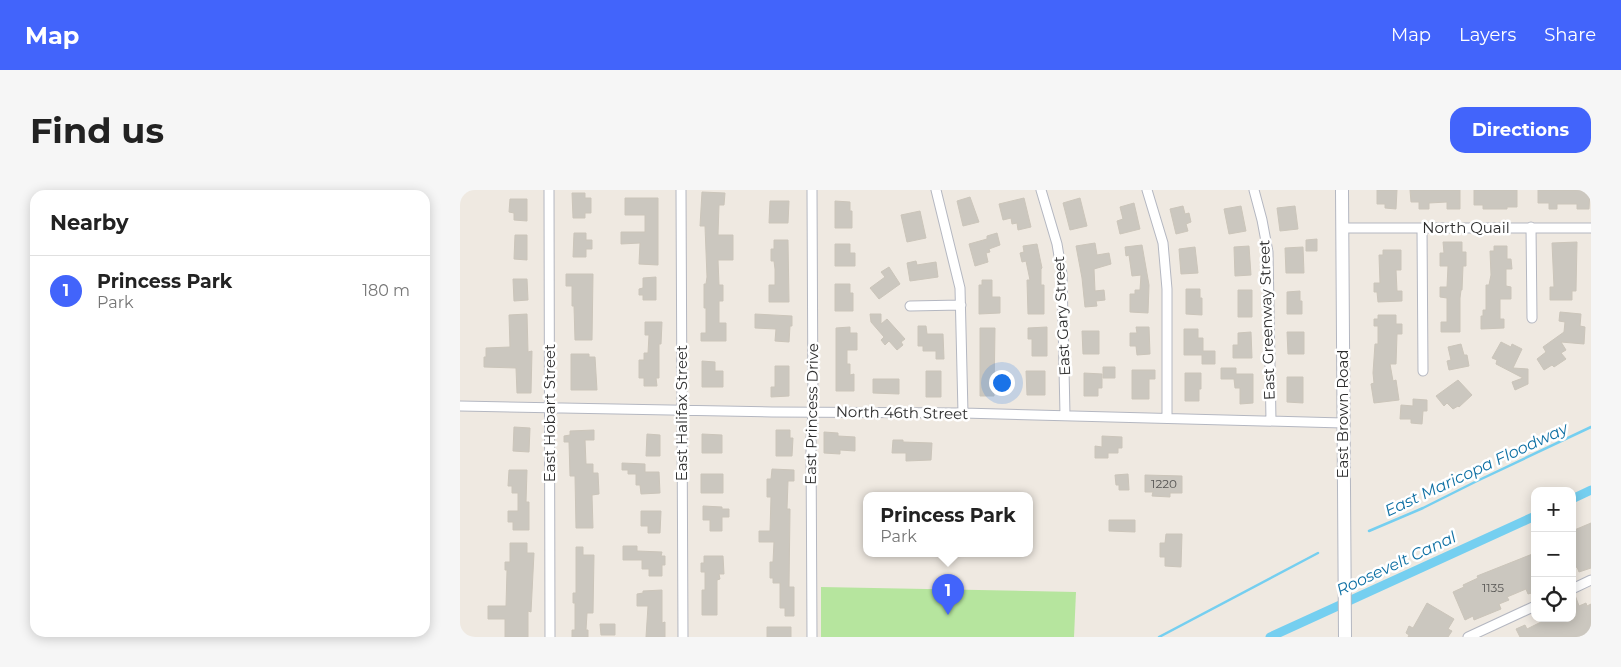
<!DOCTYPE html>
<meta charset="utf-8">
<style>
:root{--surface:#fff;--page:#f6f6f6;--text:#222;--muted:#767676;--line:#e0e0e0;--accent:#4264fb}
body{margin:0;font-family:Montserrat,sans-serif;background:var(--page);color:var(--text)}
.controls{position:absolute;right:15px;bottom:15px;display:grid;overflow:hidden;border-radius:10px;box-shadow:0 2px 12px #0003}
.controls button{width:45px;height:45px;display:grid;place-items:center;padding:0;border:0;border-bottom:1px solid var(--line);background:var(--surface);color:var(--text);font:25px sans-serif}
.you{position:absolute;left:541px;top:192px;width:18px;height:18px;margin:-12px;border:4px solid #fff;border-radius:50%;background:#1a73e8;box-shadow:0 0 0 8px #1a73e833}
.badge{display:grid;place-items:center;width:32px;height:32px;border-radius:50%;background:var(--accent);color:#fff;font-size:16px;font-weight:700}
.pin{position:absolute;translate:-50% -41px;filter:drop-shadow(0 1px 2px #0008)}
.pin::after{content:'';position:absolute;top:26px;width:18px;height:15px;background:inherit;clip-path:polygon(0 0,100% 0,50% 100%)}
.popup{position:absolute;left:403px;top:302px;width:170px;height:65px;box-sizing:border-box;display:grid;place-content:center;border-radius:10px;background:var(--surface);filter:drop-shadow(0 1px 4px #0005);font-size:16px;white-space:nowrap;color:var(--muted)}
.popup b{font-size:19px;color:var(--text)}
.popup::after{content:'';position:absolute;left:50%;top:100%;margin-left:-10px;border:10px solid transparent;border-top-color:var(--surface)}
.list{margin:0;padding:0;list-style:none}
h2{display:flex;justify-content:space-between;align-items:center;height:65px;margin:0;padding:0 20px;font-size:21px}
h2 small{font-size:16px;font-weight:400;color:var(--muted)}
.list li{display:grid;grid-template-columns:32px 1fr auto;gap:15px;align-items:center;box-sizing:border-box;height:70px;padding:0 20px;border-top:1px solid var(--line)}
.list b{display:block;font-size:19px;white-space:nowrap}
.list p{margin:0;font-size:16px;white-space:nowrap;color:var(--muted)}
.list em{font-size:16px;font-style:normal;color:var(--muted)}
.icon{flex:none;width:28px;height:28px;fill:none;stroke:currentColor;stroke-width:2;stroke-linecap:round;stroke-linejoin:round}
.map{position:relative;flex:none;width:1131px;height:447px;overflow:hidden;border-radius:15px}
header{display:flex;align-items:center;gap:30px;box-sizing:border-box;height:70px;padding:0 25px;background:var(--accent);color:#fff}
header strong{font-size:24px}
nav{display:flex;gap:28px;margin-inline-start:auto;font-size:18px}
.intro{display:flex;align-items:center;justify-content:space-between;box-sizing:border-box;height:120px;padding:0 30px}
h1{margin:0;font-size:35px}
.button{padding:12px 22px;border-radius:15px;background:var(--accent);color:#fff;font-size:18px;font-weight:700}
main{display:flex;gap:30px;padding:0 30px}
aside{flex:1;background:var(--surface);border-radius:15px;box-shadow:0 2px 12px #0003}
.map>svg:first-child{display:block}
</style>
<header>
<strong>Map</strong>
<nav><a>Map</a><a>Layers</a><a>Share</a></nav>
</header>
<div class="intro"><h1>Find us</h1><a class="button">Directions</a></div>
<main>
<aside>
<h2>Nearby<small></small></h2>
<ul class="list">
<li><span class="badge">1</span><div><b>Princess Park</b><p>Park</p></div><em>180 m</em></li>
</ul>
</aside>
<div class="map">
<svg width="1131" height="447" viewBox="0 0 1131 447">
<rect width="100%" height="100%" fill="#efe9e1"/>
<path fill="#b6e59e" d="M361,397L616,402L614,447H361Z"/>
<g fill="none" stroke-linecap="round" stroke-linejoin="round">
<path stroke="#75cff0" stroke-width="2.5" d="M909,341L963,318L1017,291L1131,237
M699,447L858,363"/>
<path stroke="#75cff0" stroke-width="9" d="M1112,309L1131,300
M810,447L1075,326"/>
</g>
<path fill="#cbc7bf" stroke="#cbc5ba" d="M917,0H937L936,19L925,18V14H917Z
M950,0H1000V19H987V12L969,13V19H959V12H951Z
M1014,0H1057V17H1047V19H1023V15H1014Z
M1078,0H1130L1129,19H1117V14H1097V19H1089V13H1078Z
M242,2L265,3L264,15H259L258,45H273V70H258L259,95H263V111H259V133H266V151H241V143H246V118H244V94H246L247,87L245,36H240Z
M112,3H125V8H131V23H125V28H113Z
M510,7L519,32L503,36L497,11Z
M165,8H198V75L179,74L180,53L161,54V42H185V25H165Z
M564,8L571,37L558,40L557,33L552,34L551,28L543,30L539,14Z
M620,8L627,36L610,40L603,13Z
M50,9H67V31L54,30V23L49,22Z
M310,11H329L328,33H309Z
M375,11L390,12V21H392V38H375Z
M674,13L680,39L660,44L657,31L663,29L660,17Z
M723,16L725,24L729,23L731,32L726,34L728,41L716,44L710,19Z
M781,16L786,41L769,44L764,19Z
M835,16L838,39L820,41L817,18Z
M460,21L466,48L447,52L441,25Z
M114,43H126V50H132V59H126V67H113Z
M537,43L540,55L529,59L530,62L526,63L528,72L515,76L509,54L527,49V46Z
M55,45H67V70L54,69Z
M857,49V61H846V50Z
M314,50H328L329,112H309V95H315V79L314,71H311V59H314Z
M983,52H1002V62H1006V76H1003L1002,100H1001L1000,108V142H981V132H987V108L980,107V97H987L988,76H980V63H984Z
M1117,52L1116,101H1112V110H1090V97H1094L1092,53Z
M635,53L637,65L649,63L651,74L634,79L635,101L644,100L645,110L636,111L637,116L625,117L622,88L616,56Z
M375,54H390V63H395V76H375Z
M577,54L582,78L581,79V95H584V124H568L567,90H570L566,71L562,72L560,63L564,62L563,56Z
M682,55L689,95L688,123L670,122V104H675V100H680L681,85L672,86L669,65L666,66L665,57Z
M789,56L791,85L775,86L774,57Z
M1034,56H1047V69H1051L1052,79H1046V96L1051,97V109H1040V129H1044V138L1021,139V126H1023V120H1026V95H1029L1031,85L1030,61H1034Z
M735,57L738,83L721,84L719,59Z
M843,57L844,83H826L825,58Z
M923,60H941V80H936L937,101H942V111L918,112L917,102H914V93H920L919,65H923Z
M456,71L457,75L476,72L478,87L450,91L447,73Z
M429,77L440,94L419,109L410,98L425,87L421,82Z
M106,84H133L132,150H115L114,116H112V96H106Z
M196,87V110H183V105H179V99L183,98V88Z
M53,89H67L68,110L54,111Z
M522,90H532V107H540V123L519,124V95H522Z
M375,94H390V103H393V121H375Z
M726,99H740V108H742V125L726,124Z
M778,100H792V127H778Z
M840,101V111H842V124H827V102Z
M1100,122L1121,124L1120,136L1125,137L1124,154L1101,152L1106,160L1101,163L1106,169L1094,177L1092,175L1084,180L1077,169L1086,162L1083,157L1104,142L1105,132L1099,131Z
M67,124L68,162L72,161L71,203H57L56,178L24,177V167H26V158L50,157L49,125Z
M295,124L332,126V136H330L329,152L315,151L316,139L295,138Z
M410,124H421V134L427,129L445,149L441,152L443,155L437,160L429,151L425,155L421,150L424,147L411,132Z
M918,125H936V134H942V144H937L936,174H930L933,191L936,190L939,210L914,213L911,194L914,193L913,183L915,154H918V136H914V129H918Z
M185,132H202L201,154H199V188H196L197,196H184V188H179V170H184V163H188L189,145H185Z
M458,136H466L467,144H483L484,169H476V161H463V156H458Z
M390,137V143H397V160H387V174H390V185L394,184V201H376V138Z
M587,137V166H572V149H568V138Z
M676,137H689L690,164L677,165L676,156H670V143H677Z
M520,138H535L534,206H520Z
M724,139H738V148H743V161H755V174H742V165H724Z
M622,141H639V164H623Z
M791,142L792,168H773V155H778V143Z
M827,142H844V164H828Z
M1041,152L1051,157L1052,154L1062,159L1053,178L1068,179V194L1055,200L1052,192L1063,188L1036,174L1037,170L1032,168Z
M1001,154L1004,165H1007L1009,176L989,180L987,171L991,170L988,157Z
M111,164H129V167H135L137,200H111Z
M242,171L255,172V181H263V197H242Z
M315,176H329V206L311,207V197H315Z
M643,177H655V188H643Z
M761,178H776V184H793V213L780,214V198H775L774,189H761Z
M672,180H695V189H689V209H672Z
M466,181H481V207H466Z
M566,181H585V205H567Z
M624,183L642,184V198H638V206H624Z
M725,183H741V199H739V211H725Z
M827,187H843V213L827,212Z
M413,189H439V204L413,203Z
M998,190L1012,205L999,217L998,216L993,219L987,213L984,216L976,206Z
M953,209L967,210V221H963L962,234L951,233V229H940L941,215L953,216Z
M54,237L70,238L69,262L53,261Z
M134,240V250H125L126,274H133V283H138L139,304L132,305L133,338H116L115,286H110L109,252H104V246L110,245V241Z
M316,240H330V248H333L332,266H316Z
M364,242L378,243V246L395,247V261L380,260V264L364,263Z
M187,244L200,245V266H186Z
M242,244L262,245V263H242Z
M642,246L662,247V258H658V263H648V268H635V256L642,257Z
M433,250H443V252L472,253L471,270L446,271V263H432Z
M162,273L185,274V282H199L200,303L181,304L180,295H176V284H168V280H162Z
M312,279L334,280V291H328L327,319H330L329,397H334V426H325V418H320V393H313V388H310V372H313L314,352H299V341H310L311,307H307V289H311Z
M49,280H67L66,312H69V340H53V332H48V321H58V303H52V296H48Z
M241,284H263V303H241Z
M668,284L669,300H659V295H656L655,285Z
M685,285L722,286V303H710V307L692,306L693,302H685Z
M243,316L262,317V319H269V327H262V341H250V330H243Z
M181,321H201L200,343H188V336H181Z
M649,330H675V342L649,341Z
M1131,333V378L1119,382L1117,377L1112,379V341Z
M706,344H722L721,377L705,376V367H700V353H705Z
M50,353H67V363H74L71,422L68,421V447H45V429H28V416H46L47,380H45V372H50Z
M163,356H177V361L202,362L201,366H205V375H202V386H189V379H182V370H163Z
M116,357H123V365H134L133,423H127L126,440H128V447H112V440H115V413H113V403H116Z
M1075,363V402L1068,404L1066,399L1047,407L1049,410L1039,414L1041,419L1014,430L1013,426L1005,430L993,402L1004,397L1003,395L1018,388L1017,386Z
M244,366H263L264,384H259L260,389L257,390V425H242V400H245V382H241V373H244Z
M202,400V433L205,432V447H186L188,416H177V404L183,403V401Z
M1112,405H1115L1119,416L1126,413L1127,416L1131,414V447H1060L1056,439L1065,435L1067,439L1089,428H1112Z
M967,413L994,429L988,439L992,441L988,447H948L949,445L946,443L949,436L953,438Z
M140,434H155V445H141Z
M307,437H331V447H307Z"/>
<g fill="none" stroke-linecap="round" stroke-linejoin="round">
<g stroke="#b4b7c1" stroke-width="11">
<path id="minor" d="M89,0L90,447
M221,0L223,447
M476,0L500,98L503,223
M581,0L597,54L602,84L605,225
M687,0L703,53L707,99V228
M794,0L802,30L808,62L811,231
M1071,37L1072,128
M882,38H1131
M962,38L963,181
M450,116L501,115
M0,216L312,222L503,223L883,233
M1112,399L1131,390
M352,447L351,249L353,222L352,0
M1008,447L1075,416"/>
</g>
<g stroke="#b4b7c1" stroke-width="14">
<path id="secondary" d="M882,0L885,447"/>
</g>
<use href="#minor" stroke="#fff" stroke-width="9"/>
<use href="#secondary" stroke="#fff" stroke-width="12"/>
</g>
<g text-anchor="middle" stroke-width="5" stroke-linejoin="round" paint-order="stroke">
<g font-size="12" fill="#555452">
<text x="704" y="298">1220</text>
<text x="1033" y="402">1135</text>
</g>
<g font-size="15" fill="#2e2e2e" stroke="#fff">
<text x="1006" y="43">North Quail</text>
<text transform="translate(602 126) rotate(-93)" y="5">East Gary Street</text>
<text transform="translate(807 130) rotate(-92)" y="5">East Greenway Street</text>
<text transform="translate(90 223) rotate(-90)" y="5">East Hobart Street</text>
<text transform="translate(222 223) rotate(-90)" y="5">East Halifax Street</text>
<text transform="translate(442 223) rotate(1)" y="5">North 46th Street</text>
<text transform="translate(352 224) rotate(-89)" y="5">East Princess Drive</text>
<text transform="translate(883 224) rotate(-90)" y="5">East Brown Road</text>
</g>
<g font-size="16" font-style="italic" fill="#0d6fa3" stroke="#fff">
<text transform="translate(1016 279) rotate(-25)" y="6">East Maricopa Floodway</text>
<text transform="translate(936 373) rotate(-25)" y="6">Roosevelt Canal</text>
</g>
</g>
</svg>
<div class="controls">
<button>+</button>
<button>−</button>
<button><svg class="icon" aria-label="locate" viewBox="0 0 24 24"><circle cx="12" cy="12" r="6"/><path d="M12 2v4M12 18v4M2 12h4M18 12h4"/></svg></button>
</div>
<div class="you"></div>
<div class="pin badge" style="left:488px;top:425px">1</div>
<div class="popup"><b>Princess Park</b>Park</div>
</div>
</main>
